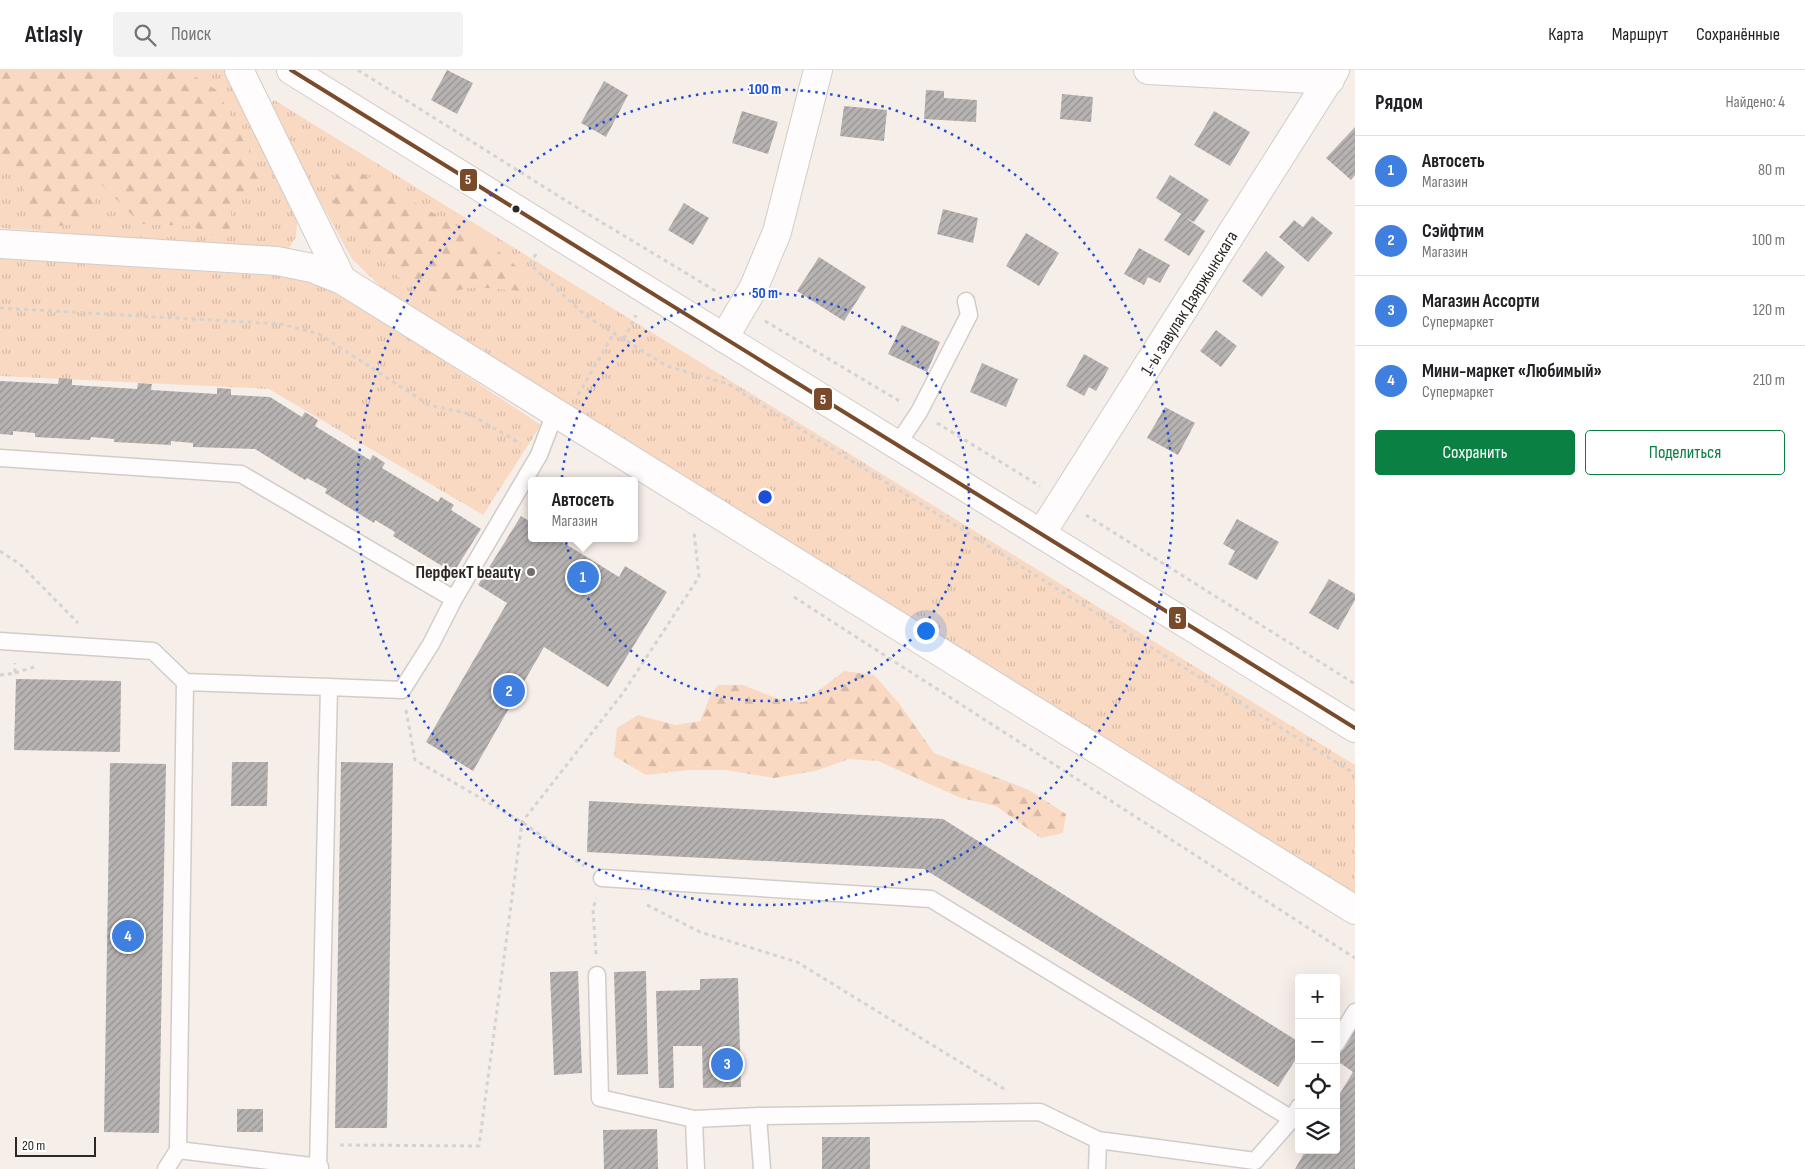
<!DOCTYPE html>
<html lang="ru">
<meta charset="utf-8">
<style>
:root{--surface:#fff;--page:#f2f2f2;--text:#202124;--muted:#757577;--line:#e0e0e0;--accent:#0b8043}
body{margin:0;font-family:"Sofia Sans Condensed",sans-serif;background:var(--page);color:var(--text)}
.controls{position:absolute;right:15px;bottom:15px;display:grid;overflow:hidden;border-radius:5px;box-shadow:0 5px 20px #0002}
.controls button{width:45px;height:45px;display:grid;place-items:center;padding:0;border:0;border-bottom:1px solid var(--line);background:var(--surface);color:var(--text);font:25px sans-serif}
.scale{position:absolute;left:15px;bottom:12px;width:81px;box-sizing:border-box;padding-left:5px;border:2px solid #2d2824;border-top:0;font-size:14px;line-height:18px;white-space:nowrap;color:#2d2824;-webkit-text-stroke:4px #fefefe;paint-order:stroke}
.you{position:absolute;left:925px;top:560px;width:18px;height:18px;margin:-12px;border:4px solid #fff;border-radius:50%;background:#1a73e8;box-shadow:0 0 0 8px #1a73e833}
.badge{display:grid;place-items:center;width:32px;height:32px;border-radius:50%;background:var(--accent);color:#fff;font-size:16px;font-weight:700}
.pin{position:absolute;translate:-50% -50%;border:2px solid #fff;box-shadow:0 1px 5px #0006}
.popup{position:absolute;left:528px;top:407px;width:110px;height:65px;box-sizing:border-box;display:grid;place-content:center;border-radius:5px;background:var(--surface);filter:drop-shadow(0 1px 4px #0005);font-size:16px;white-space:nowrap;color:var(--muted)}
.popup b{font-size:19px;color:var(--text)}
.popup::after{content:'';position:absolute;left:50%;top:100%;margin-left:-10px;border:10px solid transparent;border-top-color:var(--surface)}
.list{margin:0;padding:0;list-style:none}
h2{display:flex;justify-content:space-between;align-items:center;height:65px;margin:0;padding:0 20px;font-size:21px}
h2 small{font-size:16px;font-weight:400;color:var(--muted)}
.list li{display:grid;grid-template-columns:32px 1fr auto;gap:15px;align-items:center;box-sizing:border-box;height:70px;padding:0 20px;border-top:1px solid var(--line)}
.list b{display:block;font-size:19px;white-space:nowrap}
.list p{margin:0;font-size:16px;white-space:nowrap;color:var(--muted)}
.list em{font-size:16px;font-style:normal;color:var(--muted)}
.actions{display:flex;gap:10px;padding:15px 20px}
.actions a{flex:1;padding:11px 0;border:1px solid var(--accent);border-radius:5px;text-align:center;font-size:18px;color:var(--accent)}
.actions .main{background:var(--accent);color:#fff}
.icon{flex:none;width:28px;height:28px;fill:none;stroke:currentColor;stroke-width:2;stroke-linecap:round;stroke-linejoin:round}
.map{position:relative;flex:none;width:1355px;height:1099px;overflow:hidden}
header{display:flex;align-items:center;gap:30px;box-sizing:border-box;height:70px;padding:0 25px;background:var(--surface);border-bottom:1px solid var(--line)}
header strong{font-size:24px}
nav{display:flex;gap:28px;margin-inline-start:auto;font-size:18px}
.search{width:350px;height:45px;background:var(--page);display:flex;align-items:center;gap:12px;box-sizing:border-box;padding:0 18px;border-radius:5px;color:var(--muted);font-size:19px}
main{display:flex}
aside{flex:1;background:var(--surface)}
.map>svg:first-child{display:block}
</style>
<header>
<strong>Atlasly</strong>
<div class="search"><svg class="icon" aria-label="search" viewBox="0 0 24 24"><circle cx="10" cy="10" r="6"/><path d="M15 15l6 6"/></svg>Поиск</div>
<nav><a>Карта</a><a>Маршрут</a><a>Сохранённые</a></nav>
</header>
<main>
<div class="map">
<svg width="1355" height="1099" viewBox="0 0 1355 1099">
<defs>
<pattern id="grass-tufts" width="24" height="20" patternUnits="userSpaceOnUse" patternTransform="scale(1.25)"><rect width="24" height="20" fill="#f9d9c2"/><path d="M3 7l-1-3M5 7V3M7 7l1-3M15 17l-1-3M17 17v-4M19 17l1-3" fill="none" stroke="#d6baa7"/></pattern>
<pattern id="forest-firs" width="22" height="20" patternUnits="userSpaceOnUse" patternTransform="scale(1.25)"><rect width="22" height="20" fill="#f9d9c2"/><path d="M5 1l3.5 6h-7zM16 11l3.5 6h-7z" fill="#d6baa7"/></pattern>
<pattern id="building-hatch" width="6" height="6" patternUnits="userSpaceOnUse" patternTransform="scale(1.25)"><rect width="6" height="6" fill="#b7b3b3"/><path d="M-1 1l2-2M0 6l6-6M5 7l2-2" fill="none" stroke="#959291"/></pattern>
</defs>
<rect width="100%" height="100%" fill="#f6eee9"/>
<path fill="url(#grass-tufts)" d="M0,0H227L272,88L297,152L296,167L289,178L275,180L0,158Z
M274,30L1355,695V829L382,218L352,189L268,37Z
M0,188L292,207L344,225L541,355L483,445L269,319L0,306Z"/>
<path fill="url(#forest-firs)" d="M0,0H185L218,21L263,109L252,120L230,125L232,155L223,169L191,156L141,154L100,113L88,152L58,156L32,141L20,112L0,94Z
M356,100L491,175L521,200L522,221L475,217L438,224L402,210L346,157L327,118L338,104Z
M844,601L874,605L898,632L934,683L1029,720L1066,744L1063,763L1041,768L996,736L961,728L878,691L849,689L815,701L774,708L725,700H689L646,705L614,686L617,658L638,645L675,655L700,651L711,624L718,615H743L778,629L804,632Z"/>
<path fill="url(#building-hatch)" d="M447,0L473,13L457,44L431,30Z
M604,11L628,25L606,67L581,53Z
M926,20L944,21V28L977,30L976,52L924,49Z
M1062,24L1093,27L1091,52L1060,49Z
M844,36L887,40L884,71L840,66Z
M742,41L778,52L768,84L732,73Z
M1214,41L1250,62L1230,96L1194,75Z
M1355,57V105L1351,110L1326,88Z
M1170,105L1209,130L1194,152L1186,148L1205,161L1189,186L1164,170L1181,144L1156,128Z
M684,133L709,148L693,175L668,160Z
M943,139L978,148L973,173L937,164Z
M1312,146L1333,163L1308,192L1279,167L1294,150L1303,157Z
M1026,163L1059,183L1039,216L1006,196Z
M1139,178L1170,195L1160,213L1148,207L1144,215L1124,204Z
M1266,181L1285,197L1262,227L1242,211Z
M819,187L866,217L844,251L797,221Z
M902,255L940,272L927,302L888,284Z
M1216,260L1237,276L1221,297L1200,281Z
M1084,284L1109,298L1096,321L1089,317L1084,326L1066,316Z
M982,293L1018,309L1006,337L970,322Z
M59,308L72,309V315L137,319L138,313L152,314L151,320L217,324V318L231,319V325L270,327L302,347L305,342L318,350L315,356L370,390L373,385L385,393L382,398L438,432L441,427L454,435L451,440L481,459L455,500L443,493L442,496L393,466L395,462L375,450L374,453L325,423L327,419L307,408L305,410L255,379L193,377V373L171,371V375L114,372V369L91,367L90,370L35,367V363L13,361V365L0,364V311L58,314Z
M1165,337L1195,353L1178,385L1147,368Z
M521,446L532,453V468H556L619,507L625,496L667,522L608,617L544,577L473,701L426,672L507,533L478,515Z
M1237,449L1279,472L1257,510L1228,494L1235,481L1223,474Z
M1329,509L1355,524V530L1338,560L1309,543Z
M16,609L121,611L120,682L14,680Z
M232,692H268L267,736H231Z
M341,692L393,693L387,1058H335Z
M110,693L166,694L159,1063L104,1062Z
M589,731L943,749L1299,972V984L1278,1017L924,799L587,782Z
M578,901L582,1003L554,1005L550,902Z
M646,901L648,1004L617,1005L614,902Z
M738,908L741,1017L703,1018L702,976H673L674,1018H659L656,921L700,920V909Z
M1355,959V1099H1295L1306,1080H1336V1030L1353,1002L1336,990Z
M237,1039H263V1062H237Z
M657,1059L658,1099H604L603,1060Z
M822,1067H870V1099H822Z"/>
<g fill="none" stroke-linecap="round" stroke-linejoin="round">
<g stroke="#d2ccc8" stroke-width="19">
<path id="service" d="M897,375L919,342L969,245L966,231
M0,388L241,404L454,529
M0,571L153,581L185,612L178,1080L166,1099
M185,612L329,617
M602,808L931,829L1292,1049
M597,905L600,1028L694,1049
M1336,974L1355,942
M758,1046L762,1099
M178,1080L320,1097
M318,1099L329,617L402,620L431,574L454,529L539,385L555,343
M696,1099L694,1049L758,1046L1040,1042L1098,1070L1255,1091L1292,1049L1299,1037
M1097,1099L1098,1070"/>
</g>
<g stroke="#d2ccc8" stroke-width="30">
<path id="minor" d="M239,0L342,210
M1148,0L1330,10
M0,174L277,191L312,198L342,210L1355,840
M724,268L754,217L777,162L818,0
M1041,464L1335,0"/>
</g>
<g stroke="#d2ccc8" stroke-width="30">
<path id="secondary" d="M291,0L1355,658"/>
</g>
<path stroke="#d5d3d1" stroke-width="3" stroke-dasharray="4 4" stroke-linecap="butt" d="M358,0L568,132L719,223
M536,184L530,194L586,246L667,296L728,314L1355,704
M0,238L281,254L319,264L429,335L470,344L521,374
M765,251L901,332
M624,269L636,245
M578,325L614,263
M937,353L1040,416
M1086,445L1355,614
M0,481L21,495L78,553
M794,527L1355,888
M15,603L34,597
M0,605L15,603V593
M406,640L415,690L522,752L584,796
M647,835L700,862L797,892L1004,1019
M596,884L593,840L596,828
M340,1075L479,1076L522,752L623,623L699,507L694,462"/>
<use href="#service" stroke="#fefcfc" stroke-width="16"/>
<use href="#minor" stroke="#fefcfc" stroke-width="28"/>
<use href="#secondary" stroke="#fefcfc" stroke-width="28"/>
<g stroke="#fefefe" stroke-width="8">
<path id="bus-1" d="M291,0L1355,658"/>
</g>
<use href="#bus-1" stroke="#7a4b2a" stroke-width="4"/>
</g>
<g fill="none" stroke="#1d4ed8" stroke-width="2.5" stroke-dasharray="2.5 5">
<circle cx="765" cy="427" r="204"/>
<circle cx="765" cy="427" r="408"/>
</g>
<circle fill="#2d2824" stroke="#fefefe" stroke-width="2" cx="516" cy="139" r="4.5"/>
<circle fill="#736d69" stroke="#fefefe" stroke-width="2" cx="531" cy="502" r="5"/>
<g text-anchor="middle" stroke-width="4" stroke-linejoin="round" paint-order="stroke">
<g font-size="18" fill="#2d2824" stroke="#fefefe">
<text transform="translate(1189 233) rotate(-58)" y="6">1-ы завулак Дзяржынскага</text>
</g>
<g font-size="18" font-weight="bold" fill="#2d2824" stroke="#fefefe" text-anchor="end">
<text x="521" y="508">ПерфекТ beauty</text>
</g>
</g>
<circle cx="765" cy="427" r="8" fill="#1d4ed8" stroke="#fefefe" stroke-width="2.5"/>
<g font-size="15" text-anchor="middle" font-weight="bold" fill="#1d4ed8" stroke="#fefefe" stroke-width="4" stroke-linejoin="round" paint-order="stroke">
<text x="765" y="24">100 m</text>
<text x="765" y="228">50 m</text>
</g>
<g stroke="#fefefe" stroke-width="2">
<rect x="459" y="98" width="19" height="24" rx="5" fill="#7a4b2a"/>
<rect x="813" y="317" width="20" height="24" rx="5" fill="#7a4b2a"/>
<rect x="1168" y="536" width="19" height="24" rx="5" fill="#7a4b2a"/>
</g>
<g font-size="14" text-anchor="middle" font-weight="bold" fill="#fff">
<text x="468" y="114">5</text>
<text x="823" y="334">5</text>
<text x="1178" y="553">5</text>
</g>
</svg>
<div class="controls">
<button>+</button>
<button>−</button>
<button><svg class="icon" aria-label="locate" viewBox="0 0 24 24"><circle cx="12" cy="12" r="6"/><path d="M12 2v4M12 18v4M2 12h4M18 12h4"/></svg></button>
<button><svg class="icon" aria-label="layers" viewBox="0 0 24 24"><path d="M12 4l9 5-9 5-9-5zM3 14l9 5 9-5"/></svg></button>
</div>
<div class="scale">20 m</div>
<div class="you"></div>
<div class="pin badge" style="left:583px;top:507px;background:#3f7fe0">1</div>
<div class="popup"><b>Автосеть</b>Магазин</div>
<div class="pin badge" style="left:509px;top:621px;background:#3f7fe0">2</div>
<div class="pin badge" style="left:727px;top:994px;background:#3f7fe0">3</div>
<div class="pin badge" style="left:128px;top:866px;background:#3f7fe0">4</div>
</div>
<aside>
<h2>Рядом<small>Найдено: 4</small></h2>
<ul class="list">
<li><span class="badge" style="background:#3f7fe0">1</span><div><b>Автосеть</b><p>Магазин</p></div><em>80 m</em></li>
<li><span class="badge" style="background:#3f7fe0">2</span><div><b>Сэйфтим</b><p>Магазин</p></div><em>100 m</em></li>
<li><span class="badge" style="background:#3f7fe0">3</span><div><b>Магазин Ассорти</b><p>Супермаркет</p></div><em>120 m</em></li>
<li><span class="badge" style="background:#3f7fe0">4</span><div><b>Мини-маркет «Любимый»</b><p>Супермаркет</p></div><em>210 m</em></li>
</ul>
<div class="actions"><a class="main">Сохранить</a><a>Поделиться</a></div>
</aside>
</main>
